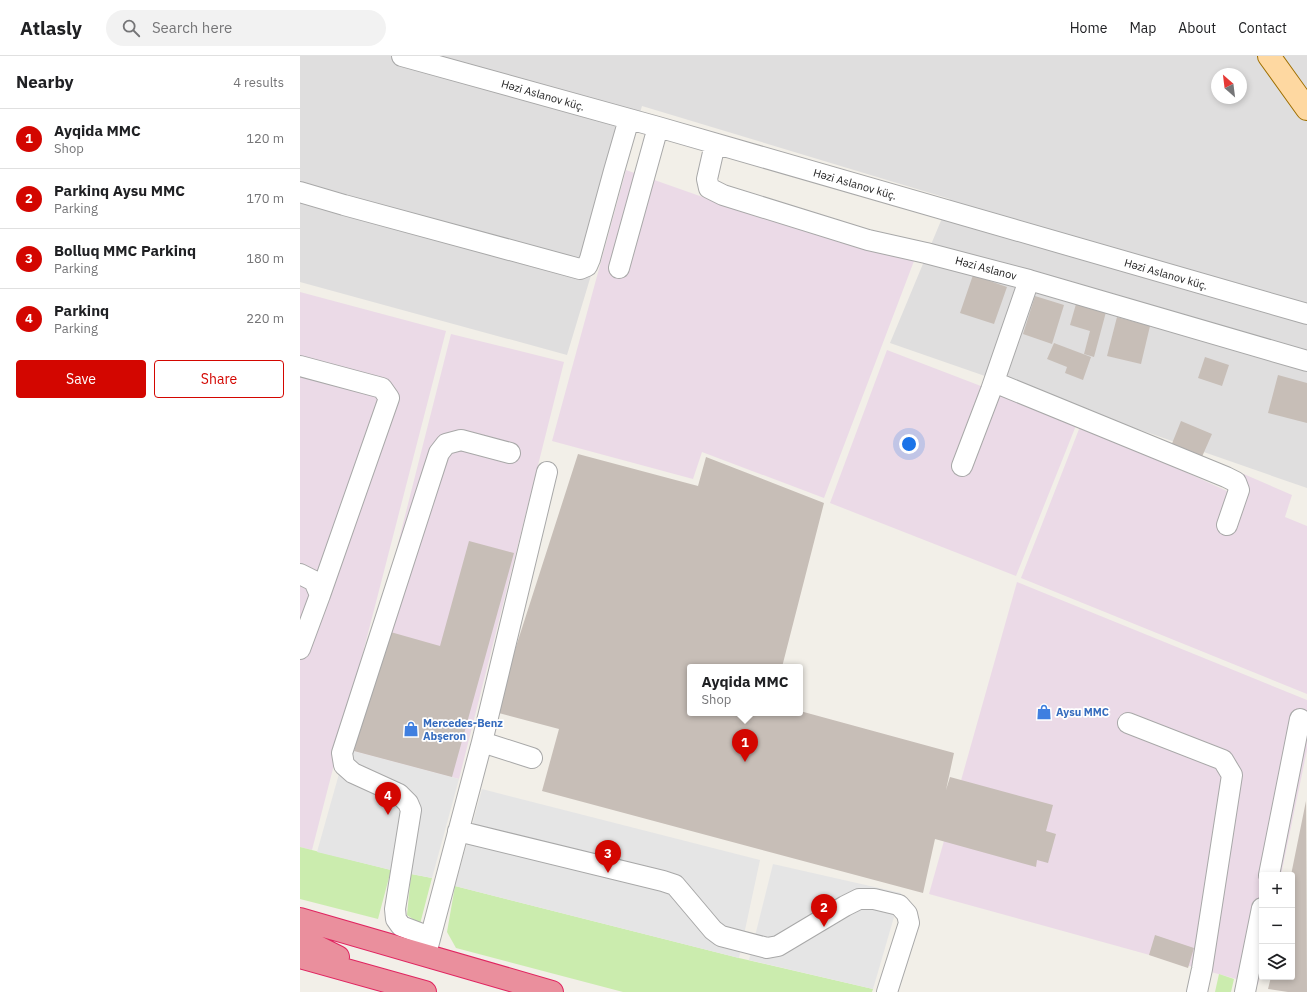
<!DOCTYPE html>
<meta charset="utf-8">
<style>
:root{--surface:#fff;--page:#f2f2f2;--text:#202124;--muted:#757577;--line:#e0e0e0;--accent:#d30600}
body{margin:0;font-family:"IBM Plex Sans",sans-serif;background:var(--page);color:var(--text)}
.controls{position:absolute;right:12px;bottom:12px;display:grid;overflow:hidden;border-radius:4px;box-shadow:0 2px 6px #0003}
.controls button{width:36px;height:36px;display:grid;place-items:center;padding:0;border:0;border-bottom:1px solid var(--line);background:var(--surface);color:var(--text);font:20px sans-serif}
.compass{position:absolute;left:911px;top:12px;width:36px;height:36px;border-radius:50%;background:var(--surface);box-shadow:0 2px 6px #0003;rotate:332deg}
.you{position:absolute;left:609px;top:388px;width:14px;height:14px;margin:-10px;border:3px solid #fff;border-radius:50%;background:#1a73e8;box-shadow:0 0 0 6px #1a73e833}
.badge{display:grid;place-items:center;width:26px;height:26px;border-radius:50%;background:var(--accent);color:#fff;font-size:13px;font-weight:700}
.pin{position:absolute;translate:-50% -33px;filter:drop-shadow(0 1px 2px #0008)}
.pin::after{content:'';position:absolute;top:21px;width:14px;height:12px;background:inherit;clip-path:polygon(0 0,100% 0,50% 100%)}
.popup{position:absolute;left:387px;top:608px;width:116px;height:52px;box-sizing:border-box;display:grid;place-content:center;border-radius:4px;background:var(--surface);filter:drop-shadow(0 1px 3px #0005);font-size:13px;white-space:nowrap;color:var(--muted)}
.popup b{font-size:15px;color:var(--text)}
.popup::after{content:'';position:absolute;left:50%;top:100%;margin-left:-8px;border:8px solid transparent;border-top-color:var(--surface)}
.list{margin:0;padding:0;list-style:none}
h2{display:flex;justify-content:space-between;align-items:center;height:52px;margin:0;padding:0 16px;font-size:17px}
h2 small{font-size:13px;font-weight:400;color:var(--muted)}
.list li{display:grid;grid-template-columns:26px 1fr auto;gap:12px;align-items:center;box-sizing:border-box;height:60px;padding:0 16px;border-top:1px solid var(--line)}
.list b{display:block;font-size:15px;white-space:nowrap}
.list p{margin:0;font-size:13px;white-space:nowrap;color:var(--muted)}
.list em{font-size:13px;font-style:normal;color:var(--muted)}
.actions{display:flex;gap:8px;padding:12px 16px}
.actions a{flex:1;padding:9px 0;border:1px solid var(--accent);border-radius:4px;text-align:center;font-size:14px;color:var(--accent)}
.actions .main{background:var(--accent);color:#fff}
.icon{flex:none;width:22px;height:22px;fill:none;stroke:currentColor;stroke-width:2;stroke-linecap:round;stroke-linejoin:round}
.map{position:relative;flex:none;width:1007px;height:936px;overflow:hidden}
header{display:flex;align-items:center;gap:24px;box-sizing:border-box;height:56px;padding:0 20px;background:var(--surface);border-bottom:1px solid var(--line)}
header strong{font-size:19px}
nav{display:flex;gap:22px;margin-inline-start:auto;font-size:14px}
.search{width:280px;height:36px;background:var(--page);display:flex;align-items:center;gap:10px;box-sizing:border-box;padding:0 14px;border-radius:22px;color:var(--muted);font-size:15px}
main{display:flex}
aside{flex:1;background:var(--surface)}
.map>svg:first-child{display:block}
</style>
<header>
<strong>Atlasly</strong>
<div class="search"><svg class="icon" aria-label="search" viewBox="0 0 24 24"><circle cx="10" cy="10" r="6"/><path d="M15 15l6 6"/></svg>Search here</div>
<nav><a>Home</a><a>Map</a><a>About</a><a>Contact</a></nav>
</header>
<main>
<aside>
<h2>Nearby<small>4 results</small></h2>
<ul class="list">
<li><span class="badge">1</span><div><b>Ayqida MMC</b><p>Shop</p></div><em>120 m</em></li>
<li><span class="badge">2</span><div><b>Parkinq Aysu MMC</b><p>Parking</p></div><em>170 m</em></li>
<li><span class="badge">3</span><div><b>Bolluq MMC Parkinq</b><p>Parking</p></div><em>180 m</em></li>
<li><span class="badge">4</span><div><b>Parkinq</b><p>Parking</p></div><em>220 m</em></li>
</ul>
<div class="actions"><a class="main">Save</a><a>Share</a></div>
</aside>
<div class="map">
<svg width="1007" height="936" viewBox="0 0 1007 936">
<rect width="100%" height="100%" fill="#f2efe8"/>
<path fill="#dfdede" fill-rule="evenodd" d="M0,0H1007V432L590,287L650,143L342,50L267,299L0,226ZM917,18H941V42H917Z"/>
<path fill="#ebdae7" d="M326,114L431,151L614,205L524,442L402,396L393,423L252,385Z
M0,236L146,275L12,794L0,791Z
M151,278L264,306L159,723L46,693Z
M587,294L777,367L716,520L530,447Z
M781,368L929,436L936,426L939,416L992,439L985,461L1007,470V638L721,522Z
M717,526L1007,644V694L981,819H962V908L958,929L629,838Z"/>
<path fill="#cbecae" d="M0,791L91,814L78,863L0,843Z
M111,818L132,822L120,868L107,859Z
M155,830L439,902L573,933L572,936H323L156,892L147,876Z
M919,918L934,923L931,936H915Z"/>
<path fill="#e5e5e5" d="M46,693L159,723L132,822L91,814L17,796Z
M182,733L460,804L439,902L155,830Z
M473,808L601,837L573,933L449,904Z"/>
<path fill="#c7beb7" d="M673,219L707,231L694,268L660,257Z
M735,240L764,249L752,288L723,278Z
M776,248L806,256L794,301L784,298L790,275L770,269Z
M817,261L850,270L841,308L807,300Z
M754,287L791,301L783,324L765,317L767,311L747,303Z
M905,301L929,309L922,330L898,322Z
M978,319L1007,327V367L968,357Z
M881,365L912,378L901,403L871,390Z
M278,398L398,430L406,401L524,447L482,611H390V657H500V655L654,697L646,734L650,721L753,749L746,775L756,778L748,807L737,804L736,811L635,783L623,837L242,735L259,673L195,656Z
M169,485L214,497L152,721L54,695L87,575L140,590Z
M1006,745L1007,936H988L968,933L971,921H992L991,819Z
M855,879L894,892L888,912L849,899Z"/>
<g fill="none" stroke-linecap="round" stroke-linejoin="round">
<g stroke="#a8a8a8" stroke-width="22">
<path id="minor" d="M102,0L358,71L1007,258
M415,88L407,123L409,132L423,139L568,184L626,197L729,224L1007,305
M0,136L44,149L280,213L287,210L290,203L314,115L329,63
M319,212L358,71
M0,310L82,332L89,342L20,539
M694,326L926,421L936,426L939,434L927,469
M662,410L691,334L729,224
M0,518L14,525L20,539L0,593
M828,667L923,704L932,719L902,913L897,936
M182,686L247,416
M158,775L363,825L375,829L413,874L421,880L467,892L478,890L545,850L559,843H574L599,849L607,858L609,867L587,936
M969,819L1000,663
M130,881L101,870L96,863L95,853L111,754L108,747L99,738L53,717L44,709L42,697L139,397L146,388L161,384L210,397
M127,894L182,686L232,702
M945,936L962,852"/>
</g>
<g stroke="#9f6f00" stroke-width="24">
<path id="major" d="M969,0L1007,53"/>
</g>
<g stroke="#e02560" stroke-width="24">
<path id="highway" d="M0,863L252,936
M0,882L38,901
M0,901L125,936"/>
</g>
<use href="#minor" stroke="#fff" stroke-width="20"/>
<use href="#major" stroke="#fed8a1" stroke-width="22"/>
<use href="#highway" stroke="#ea8f9d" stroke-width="22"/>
</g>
<defs>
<g id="shop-bare" transform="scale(1.2)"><path d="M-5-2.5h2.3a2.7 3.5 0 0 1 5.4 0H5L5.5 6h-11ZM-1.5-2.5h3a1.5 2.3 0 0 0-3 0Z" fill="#3f7fe0" stroke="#fff" stroke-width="2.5" paint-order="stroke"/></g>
</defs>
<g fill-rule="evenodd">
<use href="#shop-bare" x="744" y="656"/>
<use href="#shop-bare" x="111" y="673"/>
</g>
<g text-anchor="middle" stroke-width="3.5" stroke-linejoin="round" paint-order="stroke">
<g font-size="11" fill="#212121" stroke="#fff">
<text transform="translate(243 39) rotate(16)" y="4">Həzi Aslanov küç.</text>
<text transform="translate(555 128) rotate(16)" y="4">Həzi Aslanov küç.</text>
<text transform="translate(686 212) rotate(15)" y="4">Həzi Aslanov</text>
<text transform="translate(866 218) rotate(16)" y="4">Həzi Aslanov küç.</text>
</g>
<g font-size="11" font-weight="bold" fill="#366cbe" stroke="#fff" text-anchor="start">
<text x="756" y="660">Aysu MMC</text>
<text x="123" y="671">Mercedes-Benz<tspan x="123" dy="13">Abşeron</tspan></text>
</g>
</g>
</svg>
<div class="controls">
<button>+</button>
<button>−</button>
<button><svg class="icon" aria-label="layers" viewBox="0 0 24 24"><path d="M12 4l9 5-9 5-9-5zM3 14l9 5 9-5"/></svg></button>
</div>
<svg class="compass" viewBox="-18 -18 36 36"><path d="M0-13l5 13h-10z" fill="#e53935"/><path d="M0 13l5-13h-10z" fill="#757577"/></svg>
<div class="you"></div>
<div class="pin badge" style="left:445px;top:706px">1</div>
<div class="popup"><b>Ayqida MMC</b>Shop</div>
<div class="pin badge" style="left:524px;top:871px">2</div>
<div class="pin badge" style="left:308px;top:817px">3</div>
<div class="pin badge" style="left:88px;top:759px">4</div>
</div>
</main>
